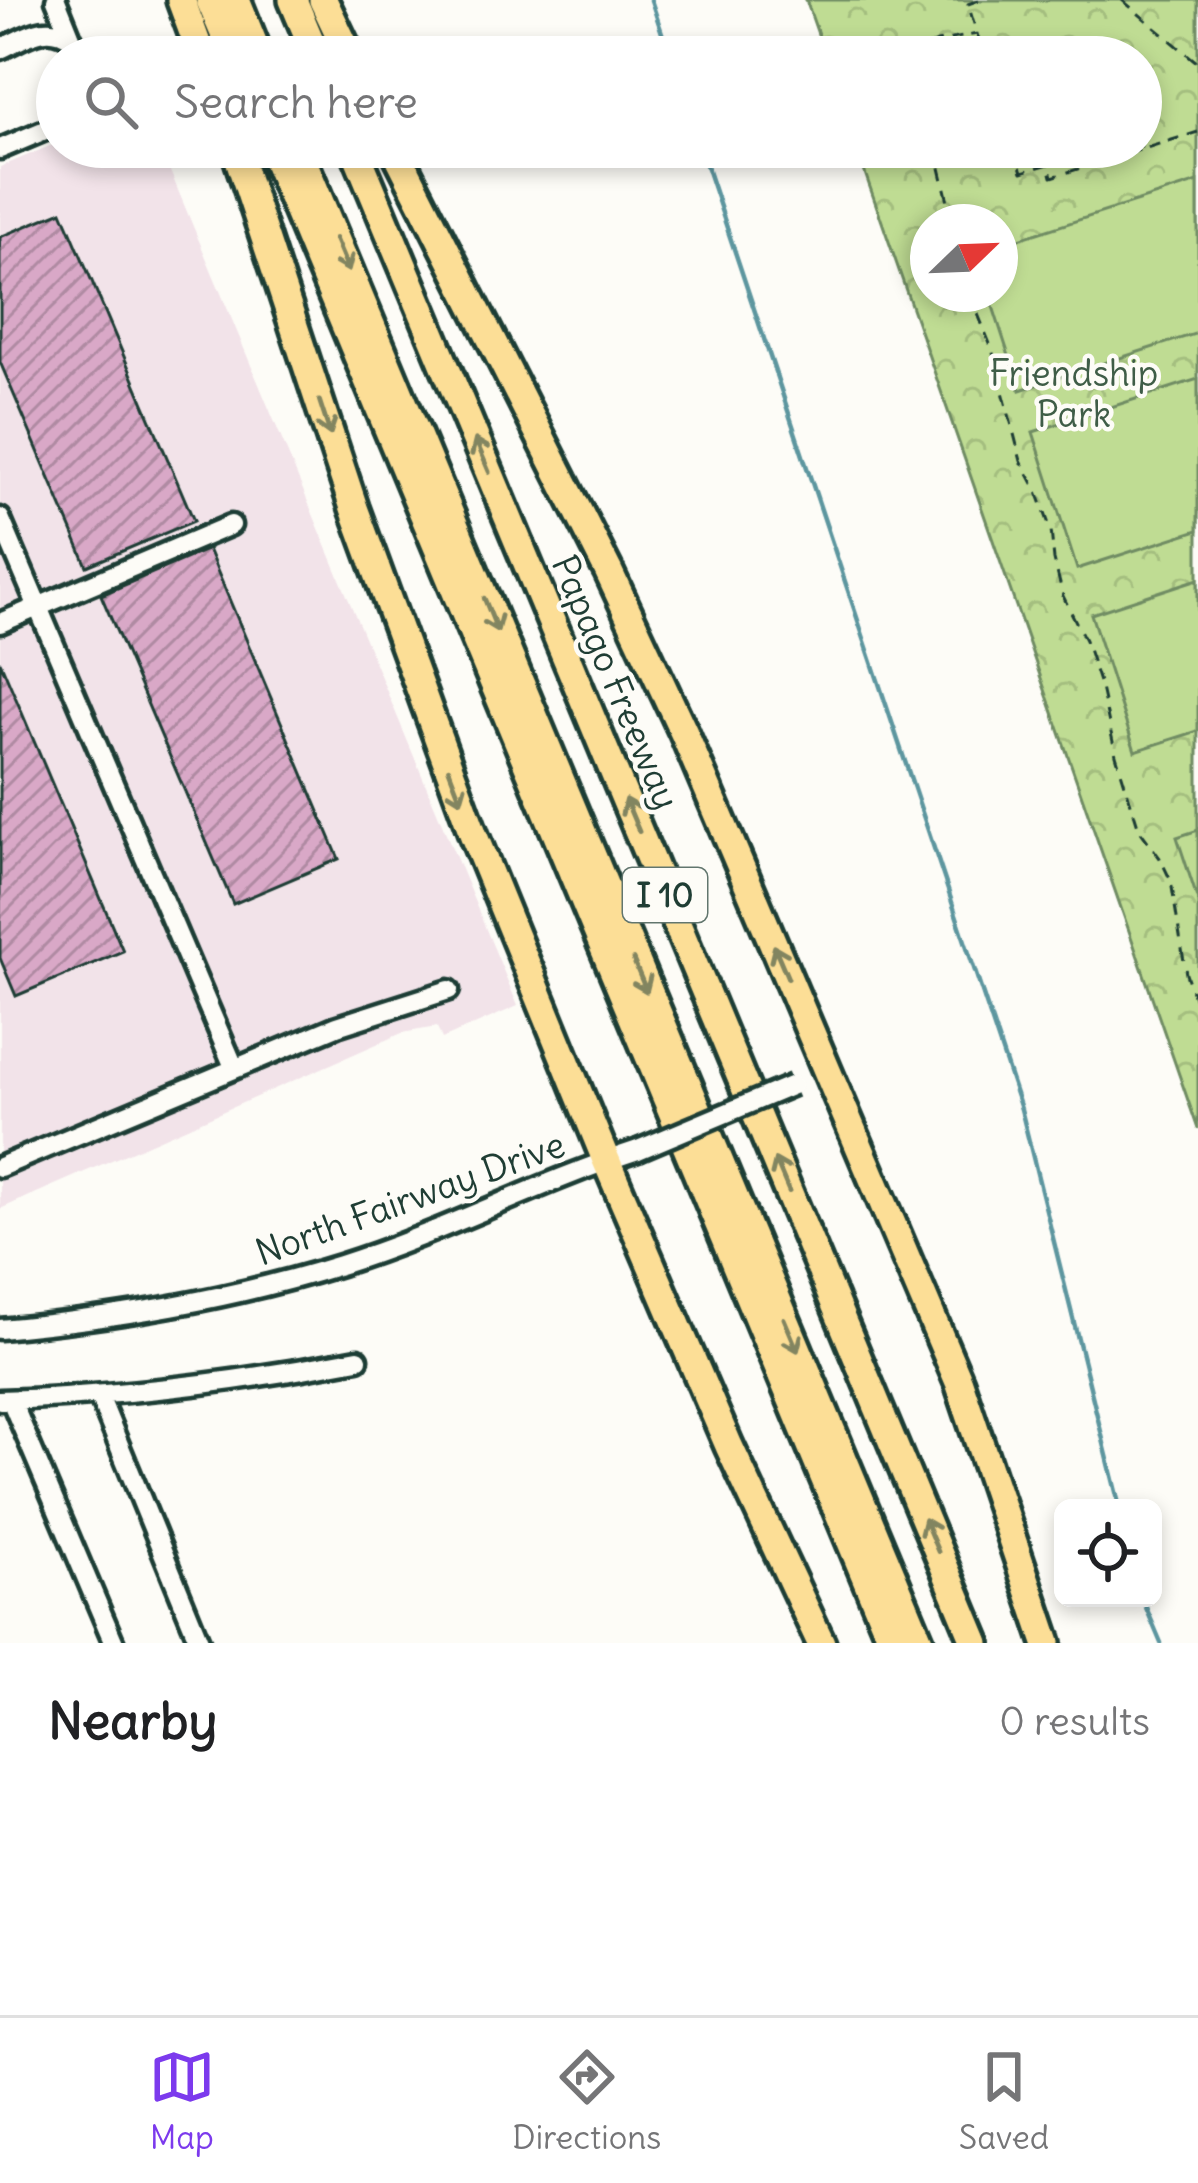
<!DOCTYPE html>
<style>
:root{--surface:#fff;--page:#f6f6f6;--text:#202124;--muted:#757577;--line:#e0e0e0;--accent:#7c3aed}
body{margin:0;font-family:Delius,sans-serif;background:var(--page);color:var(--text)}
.controls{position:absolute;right:36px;bottom:36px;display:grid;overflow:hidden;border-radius:18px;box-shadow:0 6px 18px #0003}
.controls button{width:108px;height:108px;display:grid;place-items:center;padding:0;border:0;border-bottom:3px solid var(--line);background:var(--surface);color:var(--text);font:60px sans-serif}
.compass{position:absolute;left:910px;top:204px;width:108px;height:108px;border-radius:50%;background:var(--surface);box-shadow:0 6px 18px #0003;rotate:67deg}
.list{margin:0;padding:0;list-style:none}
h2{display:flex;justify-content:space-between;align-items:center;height:156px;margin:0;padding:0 48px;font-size:51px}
h2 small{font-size:39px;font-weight:400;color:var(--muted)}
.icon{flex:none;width:66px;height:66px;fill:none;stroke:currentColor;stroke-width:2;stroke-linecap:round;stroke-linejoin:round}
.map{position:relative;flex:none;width:1198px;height:1643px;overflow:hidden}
.search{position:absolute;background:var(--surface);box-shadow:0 6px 18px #0003;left:36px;right:36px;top:36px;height:132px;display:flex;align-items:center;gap:30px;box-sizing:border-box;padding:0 42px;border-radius:66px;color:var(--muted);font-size:45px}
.sheet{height:372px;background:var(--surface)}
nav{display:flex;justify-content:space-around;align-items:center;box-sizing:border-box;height:168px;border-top:3px solid var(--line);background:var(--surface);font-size:33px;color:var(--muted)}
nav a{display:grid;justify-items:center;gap:6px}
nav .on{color:var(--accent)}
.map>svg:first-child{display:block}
</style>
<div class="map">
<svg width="1198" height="1643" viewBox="0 0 1198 1643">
<defs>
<pattern id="park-crowns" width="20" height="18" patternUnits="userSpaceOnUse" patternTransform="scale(3)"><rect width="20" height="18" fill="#bfdc93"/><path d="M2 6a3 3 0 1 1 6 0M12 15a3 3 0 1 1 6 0" fill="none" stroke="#a4be7f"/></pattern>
<pattern id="building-hatch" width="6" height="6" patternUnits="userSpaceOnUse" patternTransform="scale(3)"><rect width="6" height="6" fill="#d9a8c7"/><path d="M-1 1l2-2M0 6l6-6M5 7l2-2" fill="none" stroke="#af8aa2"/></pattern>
</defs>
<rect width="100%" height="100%" fill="#fdfcf7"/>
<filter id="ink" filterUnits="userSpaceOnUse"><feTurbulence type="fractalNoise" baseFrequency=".00833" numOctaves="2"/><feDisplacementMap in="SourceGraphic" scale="24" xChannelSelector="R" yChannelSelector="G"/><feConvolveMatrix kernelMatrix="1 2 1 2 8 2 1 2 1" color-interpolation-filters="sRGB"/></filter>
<g filter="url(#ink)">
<path fill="#f2e3e9" d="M57,143V147H160L518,1006L442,1039L437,1027L402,1033L0,1209V167Z"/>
<path fill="url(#park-crowns)" stroke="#6f8c64" stroke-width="3" fill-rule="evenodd" d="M806,0H1198V1129L856,147H1141V57H826ZM928,222H1000V294H928Z"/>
<path fill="#bfdc93" stroke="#6f8c64" stroke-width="3" d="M1198,182V333L1020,390L989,294H1000V245Z
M1198,379V530L1077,569L1033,432Z
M1198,579V731L1135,751L1091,614Z
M1198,830V901L1177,837Z"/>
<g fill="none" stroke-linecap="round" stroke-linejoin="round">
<path stroke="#5d969f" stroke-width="4.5" d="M651,0L670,57
M700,147L1021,1109L1120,1508
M1142,1598L1161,1643"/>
</g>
<path fill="url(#building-hatch)" stroke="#1f3d34" stroke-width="3" d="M62,211L194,521L87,566L0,362V237Z
M208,549L339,859L233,904L101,595Z
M0,661L123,951L16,996L0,958Z"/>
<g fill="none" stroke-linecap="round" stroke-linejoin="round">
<g stroke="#1f3d34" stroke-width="27">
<path id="minor" d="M56,0L79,57
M0,49C25,38 47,20 72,39
M0,149L57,125
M0,518L234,1067
M0,623L231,525
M0,1167L337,1026L449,990
M0,1329C116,1318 228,1300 340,1265C442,1233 537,1183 638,1150
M99,1396L200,1643
M0,1400C121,1396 240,1382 358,1359
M11,1400L114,1643"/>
</g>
<g stroke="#1f3d34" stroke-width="36">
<path id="highway" d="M181,0L202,57
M210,0L234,57
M236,0L259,57
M293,0L317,57
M323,0L350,57
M235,147L354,508L474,836L606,1160L729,1446L821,1643
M271,147L893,1643
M297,147L920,1643
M354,147L976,1643
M394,147L608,570L684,733L959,1382L1047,1643"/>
</g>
<path stroke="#1f3d34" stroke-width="3" stroke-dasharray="12 9" stroke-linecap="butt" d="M979,0L968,4L984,57
M1122,0L1198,63
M913,57L916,52L937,42L977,34
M935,147L953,222
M1014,147L1022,172L1049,164L1052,177L1198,132
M970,294L992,349L1021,461L1037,491L1051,530L1054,560L1063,596L1085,640L1101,688L1116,755L1139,829L1160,858L1171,881L1186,974L1198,1009"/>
<use href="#minor" stroke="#fdfcf7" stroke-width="18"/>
<use href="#highway" stroke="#fcde96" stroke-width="27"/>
<g stroke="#1f3d34" stroke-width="27" stroke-linecap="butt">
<path id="minor-bridge" d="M638,1150L793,1085"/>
</g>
<use href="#minor-bridge" stroke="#fdfcf7" stroke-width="18"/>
</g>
<defs><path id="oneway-shaft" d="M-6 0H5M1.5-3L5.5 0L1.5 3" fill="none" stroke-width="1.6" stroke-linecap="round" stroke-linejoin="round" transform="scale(3)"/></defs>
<g stroke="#828560">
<use href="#oneway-shaft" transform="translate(342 255) rotate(67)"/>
<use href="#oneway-shaft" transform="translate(325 418) rotate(72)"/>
<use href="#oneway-shaft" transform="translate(482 455) rotate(-113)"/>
<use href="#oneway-shaft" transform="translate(491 615) rotate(68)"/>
<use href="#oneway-shaft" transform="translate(455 785) rotate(69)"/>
<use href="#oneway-shaft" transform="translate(632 815) rotate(-113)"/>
<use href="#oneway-shaft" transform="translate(781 962) rotate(-113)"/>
<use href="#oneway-shaft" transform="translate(640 976) rotate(67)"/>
<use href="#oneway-shaft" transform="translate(782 1175) rotate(-113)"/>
<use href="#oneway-shaft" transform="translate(791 1335) rotate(67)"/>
<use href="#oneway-shaft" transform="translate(931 1535) rotate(-113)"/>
</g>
</g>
<g text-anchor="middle" stroke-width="9" stroke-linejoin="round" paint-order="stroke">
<rect fill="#fdfcf7" stroke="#62766e" stroke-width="3" x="623" y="868" width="84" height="54" rx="9"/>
<g font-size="33" font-weight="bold" fill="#1f3d34">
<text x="665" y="907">I 10</text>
</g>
<g font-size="36" fill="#3f5d47" stroke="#fdfcf7">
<text x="1074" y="386">Friendship<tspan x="1074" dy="41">Park</tspan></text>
</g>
<g font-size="36" fill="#1f3d34" stroke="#fdfcf7">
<text transform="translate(616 682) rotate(67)" y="13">Papago Freeway</text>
<text transform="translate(410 1198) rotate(-20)" y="13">North Fairway Drive</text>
</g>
</g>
</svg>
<div class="controls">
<button><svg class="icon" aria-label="locate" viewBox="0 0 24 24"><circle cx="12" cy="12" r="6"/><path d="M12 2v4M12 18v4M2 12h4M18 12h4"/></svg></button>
</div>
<svg class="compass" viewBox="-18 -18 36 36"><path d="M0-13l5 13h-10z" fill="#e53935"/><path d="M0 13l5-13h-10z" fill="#757577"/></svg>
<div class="search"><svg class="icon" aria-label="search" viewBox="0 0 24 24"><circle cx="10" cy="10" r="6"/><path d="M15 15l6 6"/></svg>Search here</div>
</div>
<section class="sheet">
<h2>Nearby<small>0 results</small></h2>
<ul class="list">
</ul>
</section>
<nav>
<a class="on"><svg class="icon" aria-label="map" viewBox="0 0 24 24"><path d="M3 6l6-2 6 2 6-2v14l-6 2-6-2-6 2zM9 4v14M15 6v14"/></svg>Map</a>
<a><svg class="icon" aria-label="directions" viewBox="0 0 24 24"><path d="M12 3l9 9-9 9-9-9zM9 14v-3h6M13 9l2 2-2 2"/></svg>Directions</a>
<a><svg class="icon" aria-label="saved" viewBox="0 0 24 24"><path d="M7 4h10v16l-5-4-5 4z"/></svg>Saved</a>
</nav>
